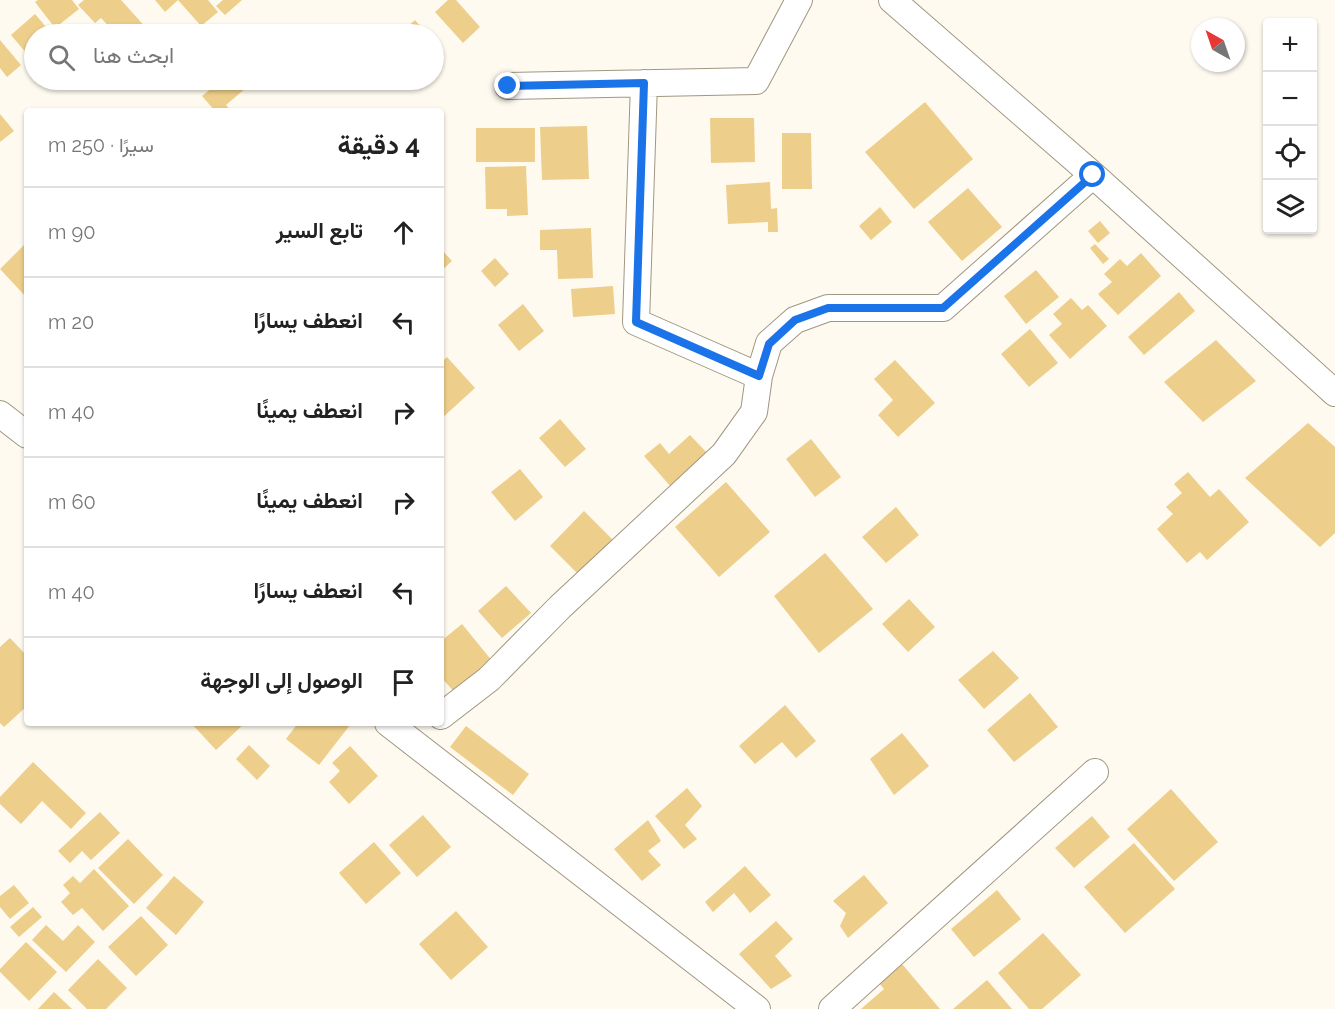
<!DOCTYPE html>
<html lang="ar">
<meta charset="utf-8">
<style>
:root{--surface:#fff;--page:#f6f6f6;--text:#222;--muted:#767676;--line:#e0e0e0}
body{margin:0;font-family:Raleway,Vazirmatn,sans-serif;background:var(--page);color:var(--text);direction:rtl}
.controls{position:absolute;right:18px;top:18px;display:grid;overflow:hidden;border-radius:6px;box-shadow:0 2px 4px #0004}
.controls button{width:54px;height:54px;display:grid;place-items:center;padding:0;border:0;border-bottom:2px solid var(--line);background:var(--surface);color:var(--text);font:30px sans-serif}
.compass{position:absolute;left:1191px;top:18px;width:54px;height:54px;border-radius:50%;background:var(--surface);box-shadow:0 2px 4px #0004;rotate:320deg}
.stop{position:absolute;width:18px;height:18px;margin:-14px;border:4px solid #1a73e8;border-radius:50%;background:#fff}
.stop.end{background:#1a73e8;border-color:#fff;box-shadow:0 2px 6px #0008}
.list{margin:0;padding:0;list-style:none}
h2{display:flex;justify-content:space-between;align-items:center;height:78px;margin:0;padding:0 24px;font-size:26px}
h2 small{font-size:20px;font-weight:400;color:var(--muted)}
.list li{display:grid;grid-template-columns:39px 1fr auto;gap:18px;align-items:center;box-sizing:border-box;height:90px;padding:0 24px;border-top:2px solid var(--line)}
.list b{display:block;font-size:22px;white-space:nowrap}
.list em{font-size:20px;font-style:normal;color:var(--muted)}
.icon{flex:none;width:33px;height:33px;fill:none;stroke:currentColor;stroke-width:2;stroke-linecap:round;stroke-linejoin:round}
.map{position:relative;flex:none;width:1335px;height:1009px;overflow:hidden;direction:ltr}
.search{position:absolute;background:var(--surface);box-shadow:0 2px 4px #0004;left:24px;top:24px;width:420px;height:66px;display:flex;align-items:center;gap:15px;box-sizing:border-box;padding:0 21px;border-radius:33px;color:var(--muted);font-size:22px}
.panel{position:absolute;background:var(--surface);box-shadow:0 2px 4px #0004;left:24px;top:108px;width:420px;height:618px;border-radius:6px;direction:rtl}
.map>svg:first-child{display:block}
</style>
<div class="map">
<svg width="1335" height="1009" viewBox="0 0 1335 1009">
<rect width="100%" height="100%" fill="#fefaf0"/>
<path fill="#edce8b" d="M38,0H72L79,9L55,28L35,2Z
M84,0H121L149,31L145,34H116L101,18L95,23L78,5Z
M155,0H208L218,12L201,26L178,0L165,12Z
M223,0H242L225,15L216,6Z
M448,0H456L480,27L463,43L435,12Z
M35,14L52,34H34V48L27,54L11,35Z
M415,20L427,34H399Z
M0,40L21,65L7,77L0,68Z
M434,42L444,53L434,62Z
M206,80H239L246,88L226,105L231,111H215L202,96L213,87Z
M925,102L973,159L914,209L865,152Z
M0,114L14,131L0,142Z
M710,118H754L755,162L711,163Z
M587,126L589,179L542,180L540,127Z
M476,128H535V162H476Z
M782,133H811L812,189H782Z
M526,166L528,215L507,216V209H486L485,167Z
M770,182L771,209L777,208L778,232H768V222L728,224L726,185Z
M968,188L1002,227L962,261L928,222Z
M880,207L892,222L871,240L859,226Z
M1100,221L1110,233L1098,243L1088,231Z
M591,228L593,278L558,279L557,250H540V230Z
M27,242V298L0,269Z
M1095,244L1109,259L1103,264L1090,248Z
M441,249L452,261L441,271Z
M1141,253L1161,276L1118,315L1098,294L1112,282L1104,274L1120,259L1127,266Z
M495,258L509,274L495,287L481,271Z
M1036,270L1059,297L1026,324L1004,296Z
M613,286L615,314L573,317L571,289Z
M1179,292L1195,311L1144,355L1128,337Z
M1071,298L1082,310L1088,305L1107,326L1070,359L1049,335L1062,324L1053,314Z
M523,304L544,331L519,351L498,325Z
M1030,329L1058,363L1029,387L1001,354Z
M1216,340L1256,381L1203,422L1164,382Z
M447,357L475,388L441,419V363Z
M895,360L935,403L898,437L878,415L893,400L874,379Z
M560,419L586,449L565,467L539,438Z
M1308,423L1335,447V533L1320,547L1245,478Z
M690,435L708,454L671,487L644,456L660,443L669,454Z
M811,439L841,477L815,497L786,459Z
M520,469L543,497L515,521L491,492Z
M1188,472L1210,497L1219,489L1249,522L1207,560L1200,552L1187,563L1157,529L1173,514L1166,507L1182,493L1174,484Z
M726,482L770,532L719,577L675,527Z
M896,507L919,535L886,563L862,537Z
M584,511L614,541L579,575L550,546Z
M825,553L873,609L819,653L774,596Z
M506,586L531,613L502,638L478,611Z
M909,599L935,627L908,652L882,624Z
M462,624L493,662L455,693L441,677V641Z
M10,638L27,656V706L4,727L0,723V647Z
M993,651L1019,678L984,709L958,680Z
M1030,693L1058,727L1014,762L987,730Z
M785,705L816,741L796,758L782,742L755,764L739,746Z
M191,723H245L216,750Z
M298,723H348L350,725L319,765L286,739Z
M466,726L529,774L513,795L450,747Z
M902,733L929,766L894,795L870,759Z
M249,745L270,766L257,780L236,759Z
M350,746L378,776L349,804L329,782L340,771L332,763Z
M33,762L86,813L71,829L42,801L21,824L0,804V797Z
M687,788L702,806L685,825L697,839L684,849L655,816Z
M1171,789L1218,842L1174,881L1127,829Z
M100,812L120,833L91,860L82,851L70,863L58,851Z
M423,815L451,847L417,877L389,845Z
M1092,816L1110,837L1074,868L1055,848Z
M648,820L661,841L648,851L661,865L642,881L614,849Z
M128,839L163,875L134,904L98,868Z
M374,842L401,873L366,904L339,873Z
M1134,843L1175,889L1125,933L1084,887Z
M745,866L771,895L750,913L734,893L713,912L705,902Z
M94,869L129,906L103,931L82,908L73,915L61,902L70,893L63,885L73,876L80,883Z
M864,875L888,903L848,938L840,926L846,913L833,901Z
M174,876L204,902L176,935L146,908Z
M14,885L29,903L10,919L0,907V896Z
M997,890L1021,919L974,957L951,929Z
M33,907L42,917L19,937L10,927Z
M456,911L488,947L451,980L419,944Z
M141,916L168,945L136,976L108,947Z
M776,921L793,939L775,956L792,976L771,989L739,954Z
M46,925L63,941L78,925L95,942L66,972L32,940Z
M1043,933L1081,975L1042,1009H1029L998,973Z
M26,942L57,972L29,1001L0,972V969Z
M98,959L127,988L106,1009H87L68,990Z
M902,964L940,1009H861L884,989L879,983Z
M987,980L1012,1009H953Z
M54,992L72,1009H38Z"/>
<g fill="none" stroke-linecap="round" stroke-linejoin="round">
<g stroke="#a19780" stroke-width="28">
<path id="minor" d="M892,0L1093,175L1335,393
M644,83L636,322L759,376
M508,86L756,81L799,0
M0,414L27,435
M441,716L489,679L560,607L724,454L754,412L759,376L769,343L795,320L828,308H943L1093,175
M388,723L757,1009
M832,1009L1095,772"/>
</g>
<use href="#minor" stroke="#fff" stroke-width="26"/>
</g>
<g fill="none" stroke-linecap="round" stroke-linejoin="round">
<path stroke="#1a73e8" stroke-width="8" d="M508,86L644,83L636,322L759,376L769,344L795,320L828,308H943L1093,175"/>
</g>
</svg>
<div class="controls">
<button>+</button>
<button>−</button>
<button><svg class="icon" aria-label="locate" viewBox="0 0 24 24"><circle cx="12" cy="12" r="6"/><path d="M12 2v4M12 18v4M2 12h4M18 12h4"/></svg></button>
<button><svg class="icon" aria-label="layers" viewBox="0 0 24 24"><path d="M12 4l9 5-9 5-9-5zM3 14l9 5 9-5"/></svg></button>
</div>
<svg class="compass" viewBox="-18 -18 36 36"><path d="M0-13l5 13h-10z" fill="#e53935"/><path d="M0 13l5-13h-10z" fill="#767676"/></svg>
<div class="stop" style="left:1093px;top:175px"></div>
<div class="stop end" style="left:508px;top:86px"></div>
<div class="search"><svg class="icon" aria-label="search" viewBox="0 0 24 24"><circle cx="10" cy="10" r="6"/><path d="M15 15l6 6"/></svg>ابحث هنا</div>
<section class="panel">
<h2>4 دقيقة<small>سيرًا · 250 m</small></h2>
<ul class="list">
<li><svg class="icon" aria-label="ahead" viewBox="0 0 24 24"><path d="M12 20V5M6 11l6-6 6 6"/></svg><div><b>تابع السير</b></div><em>90 m</em></li>
<li><svg class="icon" aria-label="left" viewBox="0 0 24 24"><path d="M17 20v-9H6M10 6l-5 5 5 5"/></svg><div><b>انعطف يسارًا</b></div><em>20 m</em></li>
<li><svg class="icon" aria-label="right" viewBox="0 0 24 24"><path d="M7 20v-9h11M14 6l5 5-5 5"/></svg><div><b>انعطف يمينًا</b></div><em>40 m</em></li>
<li><svg class="icon" aria-label="right" viewBox="0 0 24 24"><path d="M7 20v-9h11M14 6l5 5-5 5"/></svg><div><b>انعطف يمينًا</b></div><em>60 m</em></li>
<li><svg class="icon" aria-label="left" viewBox="0 0 24 24"><path d="M17 20v-9H6M10 6l-5 5 5 5"/></svg><div><b>انعطف يسارًا</b></div><em>40 m</em></li>
<li><svg class="icon" aria-label="arrive" viewBox="0 0 24 24"><path d="M6 21V4h12l-3 4 3 4H6"/></svg><div><b>الوصول إلى الوجهة</b></div></li>
</ul>
</section>
</div>
